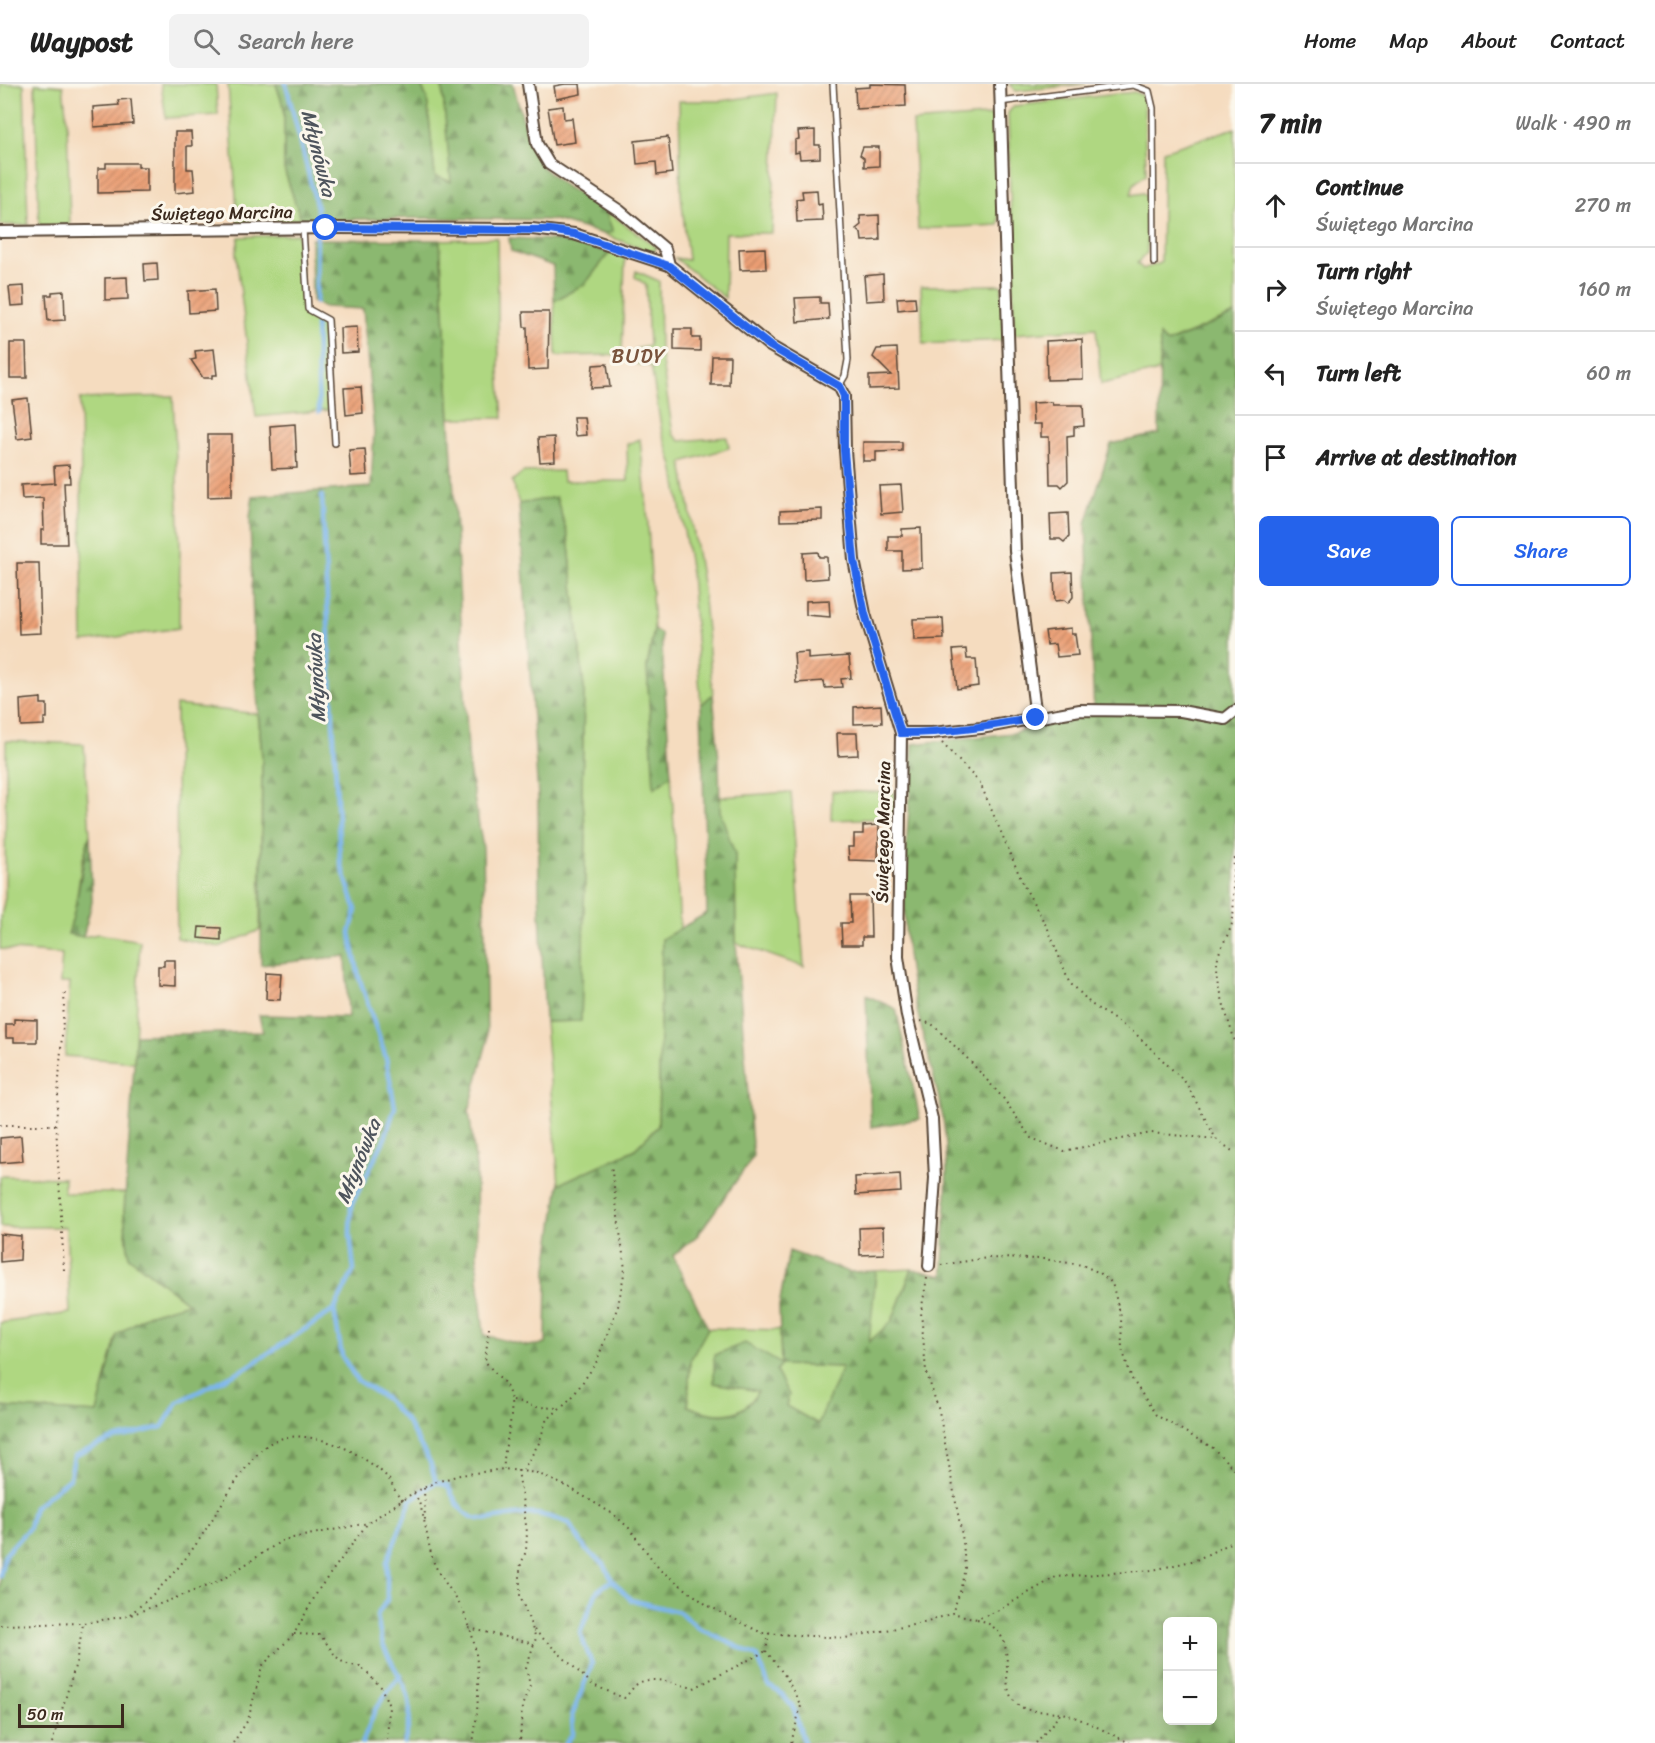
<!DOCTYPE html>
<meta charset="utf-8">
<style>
:root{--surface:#fff;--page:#f2f2f2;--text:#222;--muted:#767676;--line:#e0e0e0;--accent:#2563eb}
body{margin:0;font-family:Sriracha,sans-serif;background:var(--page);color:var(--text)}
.controls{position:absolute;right:18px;bottom:18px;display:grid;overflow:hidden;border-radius:9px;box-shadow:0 3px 15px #0003}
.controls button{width:54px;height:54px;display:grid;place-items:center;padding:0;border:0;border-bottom:2px solid var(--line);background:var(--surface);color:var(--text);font:30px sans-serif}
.scale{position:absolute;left:18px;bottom:15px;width:106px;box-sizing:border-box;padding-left:6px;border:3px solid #3b2a1e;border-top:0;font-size:16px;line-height:21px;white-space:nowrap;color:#3b2a1e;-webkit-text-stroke:4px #fbf7ec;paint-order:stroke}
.stop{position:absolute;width:18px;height:18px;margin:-14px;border:4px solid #2563eb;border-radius:50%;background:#fff}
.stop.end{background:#2563eb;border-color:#fff;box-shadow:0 2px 6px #0008}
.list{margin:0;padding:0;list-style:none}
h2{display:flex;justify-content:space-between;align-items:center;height:78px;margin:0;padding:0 24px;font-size:26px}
h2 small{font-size:20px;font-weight:400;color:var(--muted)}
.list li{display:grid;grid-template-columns:39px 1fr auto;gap:18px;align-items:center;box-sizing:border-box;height:84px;padding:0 24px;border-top:2px solid var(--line)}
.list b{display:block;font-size:22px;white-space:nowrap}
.list p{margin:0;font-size:20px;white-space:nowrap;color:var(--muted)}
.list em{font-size:20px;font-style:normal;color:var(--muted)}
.actions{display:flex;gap:12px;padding:18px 24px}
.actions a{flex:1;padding:14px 0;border:2px solid var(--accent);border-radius:9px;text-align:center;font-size:21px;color:var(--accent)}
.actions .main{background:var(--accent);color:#fff}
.icon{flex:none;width:33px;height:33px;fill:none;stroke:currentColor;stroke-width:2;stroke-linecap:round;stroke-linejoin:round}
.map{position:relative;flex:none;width:1235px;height:1659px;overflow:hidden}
header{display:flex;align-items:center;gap:36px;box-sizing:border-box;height:84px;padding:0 30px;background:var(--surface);border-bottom:2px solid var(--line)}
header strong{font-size:28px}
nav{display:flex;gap:33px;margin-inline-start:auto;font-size:21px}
.search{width:420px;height:54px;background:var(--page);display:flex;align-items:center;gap:15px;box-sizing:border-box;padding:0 21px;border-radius:9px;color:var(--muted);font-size:22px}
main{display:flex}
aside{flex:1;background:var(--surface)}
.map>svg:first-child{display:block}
</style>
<header>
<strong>Waypost</strong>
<div class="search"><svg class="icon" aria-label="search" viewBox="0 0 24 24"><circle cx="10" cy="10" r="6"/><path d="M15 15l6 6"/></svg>Search here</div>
<nav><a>Home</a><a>Map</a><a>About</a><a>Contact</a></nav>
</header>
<main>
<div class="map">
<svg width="1235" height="1659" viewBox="0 0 1235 1659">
<defs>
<pattern id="forest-firs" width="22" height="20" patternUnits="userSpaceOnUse" patternTransform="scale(1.5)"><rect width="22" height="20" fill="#8bb86f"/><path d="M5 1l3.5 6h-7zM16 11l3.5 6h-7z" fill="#73965b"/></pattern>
<pattern id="building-hatch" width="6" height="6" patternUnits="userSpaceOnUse" patternTransform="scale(1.5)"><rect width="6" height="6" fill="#eb9e73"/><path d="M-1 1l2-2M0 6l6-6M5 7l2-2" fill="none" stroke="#c0815e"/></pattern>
</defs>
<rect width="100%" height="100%" fill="#fbf7ec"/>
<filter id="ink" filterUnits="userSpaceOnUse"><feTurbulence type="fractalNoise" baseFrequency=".0167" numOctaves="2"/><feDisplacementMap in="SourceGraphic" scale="12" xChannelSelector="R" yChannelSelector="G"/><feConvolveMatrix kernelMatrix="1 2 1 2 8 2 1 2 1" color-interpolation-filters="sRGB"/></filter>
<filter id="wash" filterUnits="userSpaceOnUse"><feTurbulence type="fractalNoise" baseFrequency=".008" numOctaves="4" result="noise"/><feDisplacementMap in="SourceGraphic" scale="24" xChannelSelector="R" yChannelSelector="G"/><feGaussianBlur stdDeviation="1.35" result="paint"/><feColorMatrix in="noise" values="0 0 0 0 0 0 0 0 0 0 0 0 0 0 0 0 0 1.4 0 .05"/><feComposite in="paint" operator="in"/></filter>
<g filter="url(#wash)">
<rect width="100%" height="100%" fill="#f5dcbf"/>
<path fill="#afd781" stroke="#758050" stroke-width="1.5" d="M0,0H24L28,141H0Z
M35,0L63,2L67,37L70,141L39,142Z
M161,0H216L218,31L166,34Z
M228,0H276L284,24V85L301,136L238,139Z
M420,0H442L452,98L435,92L427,14Z
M1009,0H1086L1016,7Z
M1134,8L1144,12L1146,90L1134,100L1131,111L1143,109L1148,114L1147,169L1137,179L1143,185L1161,179L1163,67L1235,44V230L1166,259L1160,253V287L1101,300L1096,244L1014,250L1008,29L1014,22Z
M777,9L772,149H726L725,214L675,174L688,176L681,110L679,17H721Z
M996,31L999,141L918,145L913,38Z
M605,126L656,163L653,169L603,150L612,148Z
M298,150L303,228L326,240L329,326L256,333L236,169L239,153Z
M497,154L499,287L503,334H450L440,156Z
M610,168L625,174L622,271L556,272L554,217L585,200Z
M636,187L659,197L660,265L673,350L680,357L727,353L729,364L682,378L703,505L713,610L701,621L691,489L673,381L662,349L651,282L636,280L635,265L649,262L646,201L635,193Z
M1002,201L1004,256L923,260L921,202Z
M173,312L180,462L179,544L83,558L80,315Z
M640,355L647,424L654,545L647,583L655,703L671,691L680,845L662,855L658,1042L634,1066L559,1100L545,938L581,937L586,753L582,707L584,605L568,452L556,413L519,420L512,397L523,388L562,387L563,397H628L627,360Z
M176,621L258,630L262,673L260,846L219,863L177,854Z
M6,657L84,660L90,751L82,778L74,832L68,850L83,853L98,850L140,857L134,978L65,972L70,899H60L62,870L0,865V838L5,813Z
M832,707L895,709L894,734L831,736Z
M791,708L804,883L736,859L735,771L719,727L721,713Z
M0,1092L64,1094V1109H125L124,1130L129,1173L188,1219L147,1231L117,1251L97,1329L0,1323V1239L70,1229L66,1143H0Z
M912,1185L892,1237L868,1259L876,1187Z
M708,1244L780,1246L781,1281L843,1283L818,1340L786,1322L789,1311L775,1286L781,1281L714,1298L758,1307C743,1335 715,1334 688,1322L690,1277Z"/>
<path fill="url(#forest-firs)" stroke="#637146" stroke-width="1.5" fill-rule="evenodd" d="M276,0H420L427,14L435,92L451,98L442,0H513L528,54L543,84L566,103L605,126L613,148L603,150L555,136L425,134L301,136L284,85V24Z
M509,154L554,156L610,168L585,200L554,217L553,182L511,167Z
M311,155L440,156L469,685L483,764L487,958L469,1027L476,1084L477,1182L484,1251L527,1262L546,1260L547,1184L559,1100L634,1066L658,1042L662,855L707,829L701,621L713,610L719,676L720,727L735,771L736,859L753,1073L698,1151L673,1172L708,1244L690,1277L688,1322C715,1334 743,1336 758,1307L714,1299V1271L745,1259L781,1280L779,1222L789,1167L849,1188L876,1187L869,1258L892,1237L912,1185L943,1192C943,1139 952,1081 942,1029C931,975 913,924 907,869C900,804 910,727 913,660L1013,649L1094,628L1086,440L1111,360L1159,350L1160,252L1167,259L1235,230V1659H0V1323L97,1329L117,1251L147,1231L188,1219L129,1173L124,1130L136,951L263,948L259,931L348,933L346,872L261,881L262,673L254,571L250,434L253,412L371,403L374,348L363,225L325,223L312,218ZM781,1281L842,1283L818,1340L786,1322L789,1311L776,1287ZM1168,1538H1212V1636H1168Z
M556,413L568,452L584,605L582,707L586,752L581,937L545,938L539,804L538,713L519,420Z
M654,545L661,550L671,691L654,704L647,583Z
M90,751L92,818L83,853L68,850C79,818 80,784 90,751Z
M866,911L896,925L920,1035L871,1043Z"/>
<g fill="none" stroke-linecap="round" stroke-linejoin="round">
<path stroke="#7cb5ec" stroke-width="4.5" d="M286,0L317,124L316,218
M316,241L319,328
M322,412L340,777L356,826L350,849L359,893L386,974L395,1023L385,1054L351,1122L350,1150L354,1186L334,1226L342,1272L357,1296L386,1315L407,1338L430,1378L436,1398L411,1416L387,1478V1516L377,1531C379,1541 380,1554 384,1563C403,1603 419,1612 404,1659
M436,1398L448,1402C471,1456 493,1428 533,1430C545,1430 558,1436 569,1439L586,1466L604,1480L612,1496L597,1507L580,1549L592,1580L572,1632L573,1650L566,1659
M0,1491L5,1470L29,1444L34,1423L70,1394L74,1372L110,1356L162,1343L178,1318L246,1284L334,1226
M612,1496L631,1516L679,1528L697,1543L757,1572L769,1602L782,1610L794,1625L804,1659
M362,1659L376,1624L400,1591"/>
</g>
<g id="blocks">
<path fill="url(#building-hatch)" d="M565,0H580L581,10L556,15L554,2Z
M870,0L905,1L906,22L856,25L855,4L870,3Z
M131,15L133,40L94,43L93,23L119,21L118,16Z
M563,22L564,35L572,34L575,58L554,61L548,24Z
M815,46V61H820V74L800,75L799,68L795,69V56L799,55L798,47Z
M175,48H191L192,62H187V85H193L195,107L175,109Z
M668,53L672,89L657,91L656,78L637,80L635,57Z
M863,63H879V82L864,83V74L860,71Z
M106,79H138V83H147V108L98,109V84H106Z
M817,106L818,121L822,120L823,137L797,138L796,115L803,114L802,107Z
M879,131L880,156L862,157L861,149L856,145L861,141L860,132Z
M765,164L766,185L740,186L739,165Z
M157,179L158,196L145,197L144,180Z
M883,190L884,216L866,217L864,192Z
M127,193L128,215L105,216V194Z
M24,202L25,221L11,222L9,203Z
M215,205L216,227L189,229L188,207Z
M64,207L65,236L48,237L46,211H52V208Z
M820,213V219H828L829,235L797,238L795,214Z
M915,213L916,224L898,226L897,214Z
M523,228H549L548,285L528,286L527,243H524Z
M357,243L358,268L341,269L340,244Z
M674,245H692V254H700V267L674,266Z
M1082,255L1083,295L1047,296L1046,257Z
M10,259H26L27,294H10Z
M897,264L899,304L869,305V292L891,291L873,273L877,265Z
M214,265L217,291H212V294H203L191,276L196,275L195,267Z
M712,272H730L729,301H711Z
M607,280L610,303L591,304L593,281Z
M361,303L363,329L346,331L344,304Z
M28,314L32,353L17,355L12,316Z
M1052,318V321H1083L1084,342L1074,343V351L1067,352L1068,397L1062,403L1059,400H1050L1049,353H1041V340H1033L1032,319Z
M573,333H584L586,351L575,352Z
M295,340L297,384L272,385L270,342Z
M208,351H232V412L208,413Z
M554,353L555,377L540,378L538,354Z
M863,358H902V367L876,368V377H863Z
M365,365L367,391L351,392L349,366Z
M69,381L70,399H64L67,460H41V446H44L43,414L22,415L21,401L55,399L54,382Z
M901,401L903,428L881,430L879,402Z
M822,425V436L780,437V427Z
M1068,429L1069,453L1064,458L1060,455H1051L1050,430Z
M921,444L922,484L902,485V467H888V452H902V445Z
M818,468L819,473H827L828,494L804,496L803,469Z
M17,479H39L41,549L19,550Z
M1072,488L1073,513L1068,519L1064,516L1055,517L1054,489Z
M829,516L830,533L806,531V517Z
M943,534L944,555L914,556L913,535Z
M1071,544V550H1075L1078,571L1057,573L1055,560L1047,561L1045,547Z
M966,565L967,575H976L978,602L957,605L953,566Z
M808,568V575L849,572L851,594L841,595L842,603L825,604L824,597L796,599L794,569Z
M41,614V620H47V634H44V641L21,642L20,616Z
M881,621L882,639L854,640V623Z
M837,649H857L858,671L838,672Z
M879,741L878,777L849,776L848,763H854V750H863V742Z
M850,812H870L871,853H862V861H842L841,839H851Z
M199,843L221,844V856L198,854Z
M164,876H175V902L158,901V882H164Z
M267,889L282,890L280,916L266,915Z
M14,935L37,936V958H14V954H6V940H14Z
M21,1052L23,1077L0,1079V1054Z
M900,1090L901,1108L856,1111L855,1093Z
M883,1143L884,1170L860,1171L859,1144Z
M0,1150L21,1152L20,1176L0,1178Z"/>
</g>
</g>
<g filter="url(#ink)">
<use href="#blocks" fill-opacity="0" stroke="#574536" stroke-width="1.5"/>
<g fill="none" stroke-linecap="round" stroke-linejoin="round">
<g stroke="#574536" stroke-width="8">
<path id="lane" d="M833,0L848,276L845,292L839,302
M1000,18L1133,1L1149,7L1153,24L1154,179
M303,145L308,225L328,236L335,359"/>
</g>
<g stroke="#574536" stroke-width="14">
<path id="street" d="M528,0L537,60L549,80L620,127L665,165L669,181
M1000,0L1015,467L1036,634
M0,148L339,144L532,145L574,150L669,181L770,262L839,302L844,312L845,367L854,476L865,530L901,649L898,873L907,932L932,1035L935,1094L929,1182
M901,649H932L981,644L1080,626L1181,627L1225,635L1235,627"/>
</g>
<path stroke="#574536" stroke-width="2" stroke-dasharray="1.5 4.5" stroke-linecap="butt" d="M942,659L980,699L1024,802L1048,845L1069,897L1091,920L1136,950L1186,999L1216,1055L1235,1069
M1235,774C1230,793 1235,814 1233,834C1231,851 1217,864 1217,881C1217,902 1228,937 1235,957
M921,937L932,940L969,976L1003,1014L1031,1054L1064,1067L1151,1049L1216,1055
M0,1041H56
M941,1181L987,1174L1044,1175L1082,1181L1100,1189L1112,1199L1121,1233L1122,1265L1132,1295L1156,1331L1213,1364L1235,1386
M64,1186L56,1041L65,905
M927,1194L921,1228L926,1287L939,1327L963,1457L965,1484L960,1508L952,1529
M489,1244L485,1277C491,1286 501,1293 506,1302C520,1327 502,1358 504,1385
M513,1317L536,1323L557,1324
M518,1386L527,1448L526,1467L520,1483V1512L536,1554L526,1584L530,1601L522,1622L520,1659
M523,1386L539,1359L546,1337L573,1312L596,1279L618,1222L625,1185L611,1081
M424,1404L425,1437
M414,1409C425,1424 427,1461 434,1479C441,1495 453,1508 461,1523C483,1564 480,1615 473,1659
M130,1530C159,1508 187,1476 206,1445C220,1424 250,1369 272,1358C295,1346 329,1356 351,1367C363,1374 379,1384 388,1394C394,1402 395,1410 403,1417
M977,1535C1027,1550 993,1600 1017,1620C1030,1631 1046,1625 1062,1629C1084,1635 1108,1649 1130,1659
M0,1541L83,1539L128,1532L220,1497L283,1456L368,1439L413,1409L436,1398L460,1391L504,1385L537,1389L570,1404L613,1430L629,1444L660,1486L707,1521L762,1549L845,1554L928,1538L952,1529L977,1535L997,1527L1056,1493L1153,1486L1196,1476L1235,1457
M469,1544L534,1560
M534,1546L593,1601L624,1614C629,1610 632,1604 637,1600C652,1590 678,1601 694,1604L766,1567
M769,1549L766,1567L786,1593L801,1622L791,1659
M294,1550L320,1551C335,1568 335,1581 360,1582L381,1603L389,1622L387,1659
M52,1659L76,1579L83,1540
M233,1659L248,1636L262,1582L294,1550L319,1505L367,1440
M1036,1659L1061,1629"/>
<use href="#lane" stroke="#fff" stroke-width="5"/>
<use href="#street" stroke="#fff" stroke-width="10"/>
</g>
</g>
<g fill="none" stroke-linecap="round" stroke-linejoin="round" filter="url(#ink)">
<path stroke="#2563eb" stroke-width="8" d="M326,144L550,146L574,150L669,182L770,262L839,302L844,312V367L854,476L865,530L901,649C947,649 991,642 1036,634"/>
</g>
<g text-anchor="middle" stroke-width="6" stroke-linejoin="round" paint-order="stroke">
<g font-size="18" fill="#3b2a1e" stroke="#fbf7ec">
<text transform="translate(222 129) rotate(-1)" y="6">Świętego Marcina</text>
<text transform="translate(883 748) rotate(-89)" y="6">Świętego Marcina</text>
</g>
<g font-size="20" font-style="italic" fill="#4e545c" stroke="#fbf7ec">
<text transform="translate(319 69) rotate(76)" y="7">Młynówka</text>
<text transform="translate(316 594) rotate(-93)" y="7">Młynówka</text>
<text transform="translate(358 1077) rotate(-68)" y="7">Młynówka</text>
</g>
<g font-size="20" letter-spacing="1.5" fill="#79533c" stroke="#fbf7ec">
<text x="639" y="279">BUDY</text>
</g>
</g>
</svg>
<div class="controls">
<button>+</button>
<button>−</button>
</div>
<div class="scale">50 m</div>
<div class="stop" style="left:326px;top:144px"></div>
<div class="stop end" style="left:1036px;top:634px"></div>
</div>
<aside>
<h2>7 min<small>Walk · 490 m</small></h2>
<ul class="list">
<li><svg class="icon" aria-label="ahead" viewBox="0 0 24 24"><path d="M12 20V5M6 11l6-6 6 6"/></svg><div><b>Continue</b><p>Świętego Marcina</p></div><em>270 m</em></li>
<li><svg class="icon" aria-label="right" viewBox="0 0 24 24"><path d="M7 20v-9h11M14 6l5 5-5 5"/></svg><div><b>Turn right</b><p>Świętego Marcina</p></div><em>160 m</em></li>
<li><svg class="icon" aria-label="left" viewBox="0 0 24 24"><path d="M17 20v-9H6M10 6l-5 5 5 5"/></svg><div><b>Turn left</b></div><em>60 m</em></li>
<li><svg class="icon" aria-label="arrive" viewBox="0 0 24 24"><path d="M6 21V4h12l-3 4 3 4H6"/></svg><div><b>Arrive at destination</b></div></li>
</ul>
<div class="actions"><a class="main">Save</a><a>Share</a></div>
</aside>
</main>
